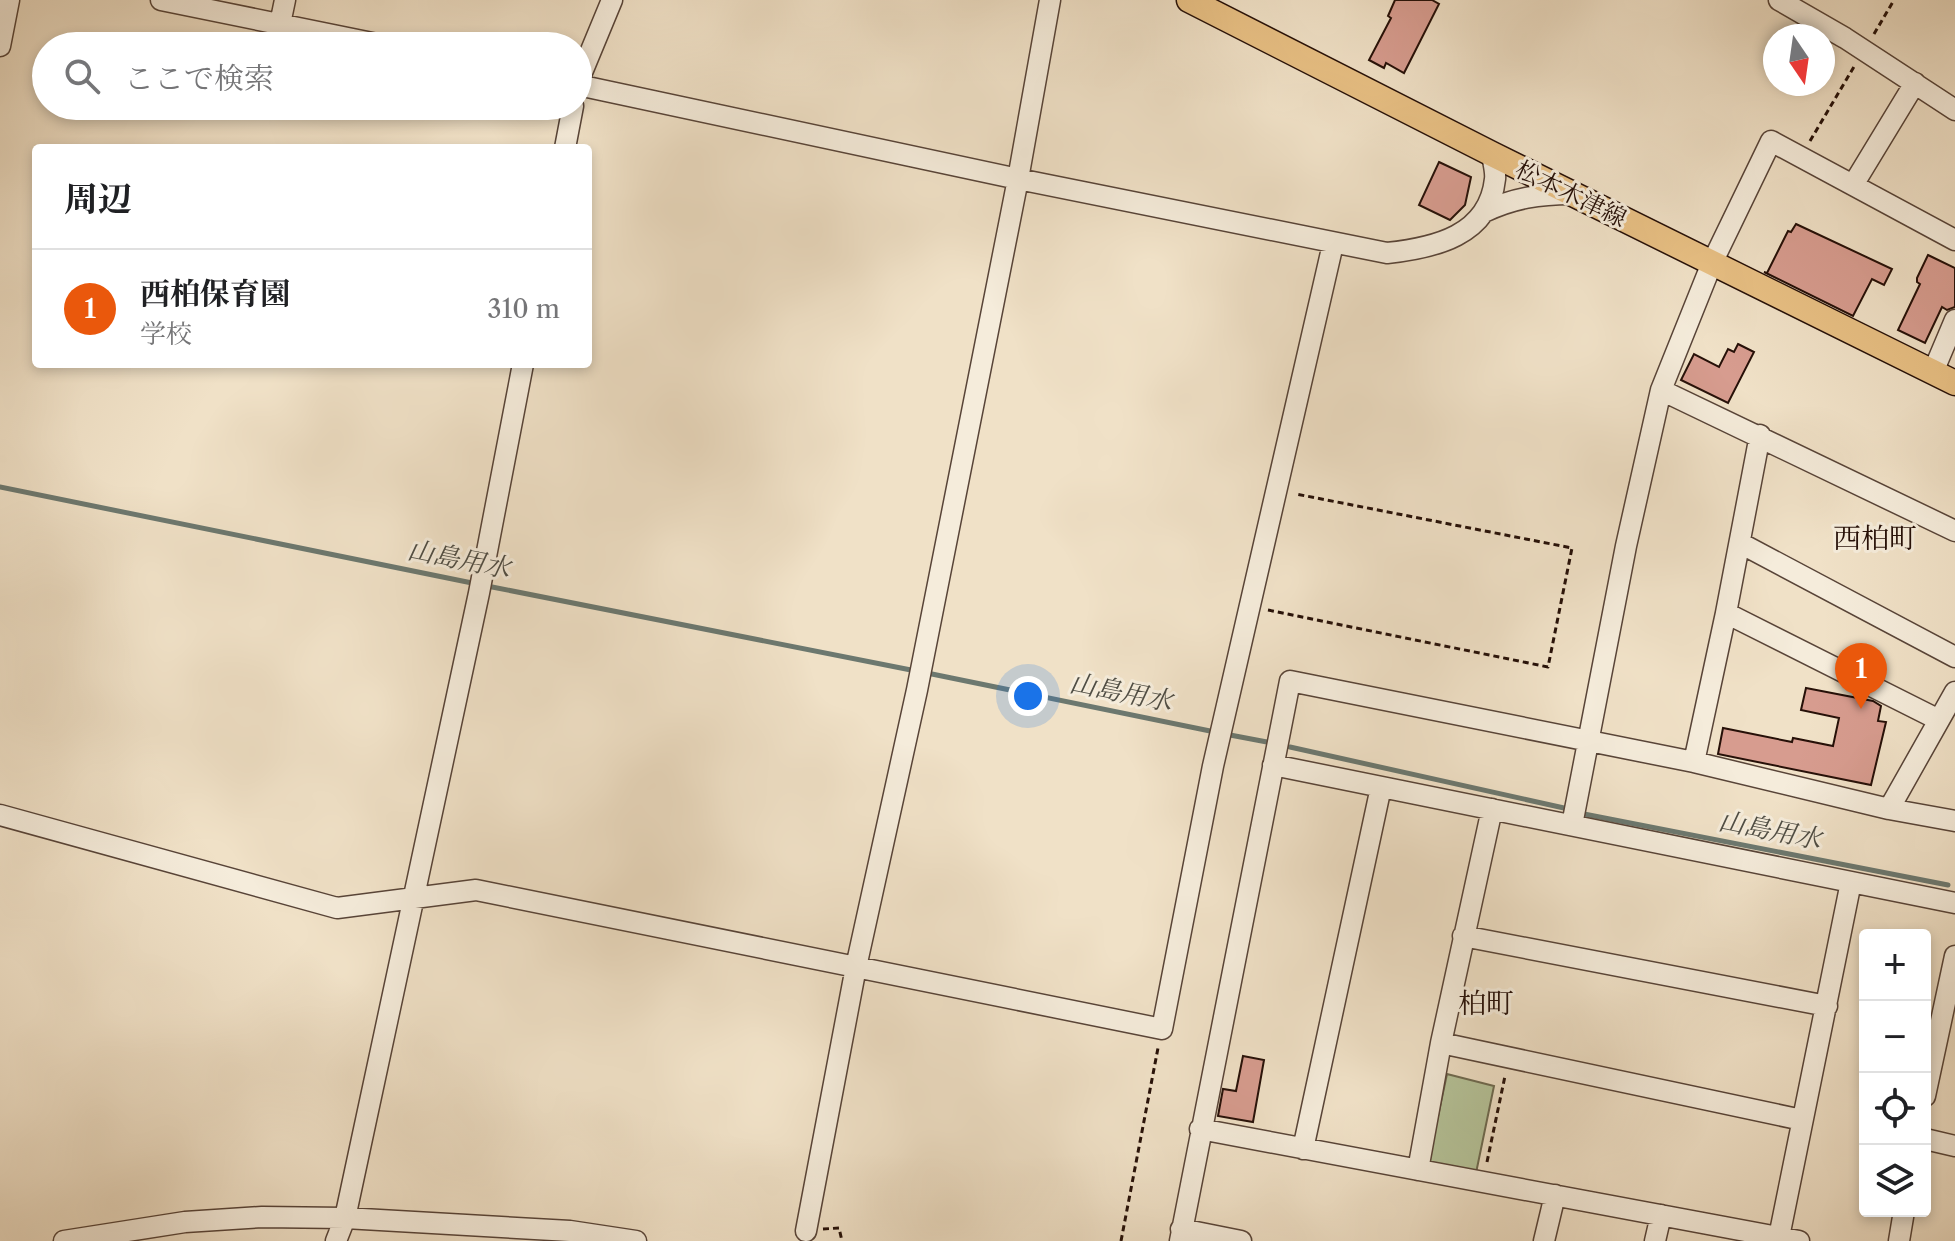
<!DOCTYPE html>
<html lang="ja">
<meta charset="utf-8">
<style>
:root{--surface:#fff;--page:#f6f6f6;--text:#202124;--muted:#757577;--line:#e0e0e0;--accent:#ea580c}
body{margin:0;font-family:"Libre Caslon Text","Noto Serif JP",serif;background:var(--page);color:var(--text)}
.controls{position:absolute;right:24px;bottom:24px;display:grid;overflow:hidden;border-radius:8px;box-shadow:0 4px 12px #0003}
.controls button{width:72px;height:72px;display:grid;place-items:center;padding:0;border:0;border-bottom:2px solid var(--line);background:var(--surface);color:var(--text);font:40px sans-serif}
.compass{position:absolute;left:1763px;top:24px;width:72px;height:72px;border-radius:50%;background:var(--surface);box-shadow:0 4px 12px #0003;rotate:167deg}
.you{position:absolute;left:1028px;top:696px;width:28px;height:28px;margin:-20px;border:6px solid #fff;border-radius:50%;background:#1a73e8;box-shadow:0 0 0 12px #1a73e833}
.badge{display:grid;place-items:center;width:52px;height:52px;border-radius:50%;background:var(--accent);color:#fff;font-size:26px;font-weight:700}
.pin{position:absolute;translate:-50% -66px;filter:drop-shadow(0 2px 4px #0008)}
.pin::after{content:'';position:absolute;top:42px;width:28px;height:24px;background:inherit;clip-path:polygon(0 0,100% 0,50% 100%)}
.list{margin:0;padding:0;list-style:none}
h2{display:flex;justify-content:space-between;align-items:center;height:104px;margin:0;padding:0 32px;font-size:34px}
h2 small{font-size:26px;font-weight:400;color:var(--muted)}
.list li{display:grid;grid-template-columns:52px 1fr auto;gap:24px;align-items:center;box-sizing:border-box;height:120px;padding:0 32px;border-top:2px solid var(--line)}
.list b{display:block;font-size:30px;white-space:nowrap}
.list p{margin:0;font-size:26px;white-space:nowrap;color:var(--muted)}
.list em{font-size:26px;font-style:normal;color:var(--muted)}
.icon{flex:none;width:44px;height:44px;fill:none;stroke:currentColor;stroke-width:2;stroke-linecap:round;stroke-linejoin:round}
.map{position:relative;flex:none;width:1955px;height:1241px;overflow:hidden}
.search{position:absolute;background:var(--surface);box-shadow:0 4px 12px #0003;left:32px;top:32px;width:560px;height:88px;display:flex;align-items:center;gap:20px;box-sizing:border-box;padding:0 28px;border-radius:44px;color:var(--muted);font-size:30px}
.panel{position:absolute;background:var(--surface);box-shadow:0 4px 12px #0003;left:32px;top:144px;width:560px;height:224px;border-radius:8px}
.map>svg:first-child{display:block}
</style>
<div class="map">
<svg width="1955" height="1241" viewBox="0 0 1955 1241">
<rect width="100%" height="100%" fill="#f0e1c7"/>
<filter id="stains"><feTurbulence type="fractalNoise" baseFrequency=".0025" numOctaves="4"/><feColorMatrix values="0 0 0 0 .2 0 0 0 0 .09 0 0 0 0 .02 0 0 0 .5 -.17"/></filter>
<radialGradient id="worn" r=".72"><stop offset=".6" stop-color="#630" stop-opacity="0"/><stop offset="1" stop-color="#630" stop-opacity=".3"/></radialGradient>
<path fill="#b5c399" stroke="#6e6a50" stroke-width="2" d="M1447,1074L1494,1086L1476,1173L1428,1163Z"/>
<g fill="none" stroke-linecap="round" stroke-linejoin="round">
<path stroke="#6c786f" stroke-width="5" d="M0,487L477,584
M487,586L911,670
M927,673L1215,732
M1230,735L1267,742
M1290,747L1564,808
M1584,814L1948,885"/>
</g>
<path fill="#d79c8f" stroke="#261008" stroke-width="2" d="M1395,0H1432L1439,4L1404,73L1386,63L1384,68L1369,60L1391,18L1388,16Z
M1439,162L1471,177L1465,205L1450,220L1419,205Z
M1796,224L1892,269L1884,285L1872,279L1853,316L1764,272L1767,273L1788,231L1791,232Z
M1928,255L1955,268V307L1947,310L1942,307L1925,343L1898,330L1920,284L1917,282V278Z
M1738,344L1754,352L1728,403L1681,380L1694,354L1719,367L1728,349L1734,352Z
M1806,688L1873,701L1881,706L1878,721L1886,722L1871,785L1718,754L1723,728L1792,742L1793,738L1833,746L1839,718L1801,710Z
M1243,1056L1264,1060L1253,1122L1218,1116L1223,1089L1236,1091Z"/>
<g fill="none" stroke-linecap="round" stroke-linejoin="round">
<g stroke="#584438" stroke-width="23">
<path id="minor" d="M161,0L387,46
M1779,0L1845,38L1955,110
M280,24L285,0
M0,46L9,0
M578,82L612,0
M578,85L1018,179L1387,253C1434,248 1489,236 1495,179C1496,172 1493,162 1492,154
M565,148L573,106
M1853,185L1915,83
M1484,212C1513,198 1540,194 1571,194
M1933,372L1955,320
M1661,390L1955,531
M1740,543L1955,657
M1726,613L1939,720
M1694,762L1726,613L1760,435
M1273,765L1955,903
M1889,809L1955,692
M0,815L337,908L476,890L1162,1029L1213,766L1333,244
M1572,825L1626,546L1661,390L1712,263L1771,141L1955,240
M1463,936L1827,1006
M1441,1043L1802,1120
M1925,1096L1955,956
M1200,1129L1799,1241
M1925,1139L1955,1146
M1303,1149L1381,787
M1418,1170L1441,1043L1492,809
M1181,1229L1241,1241
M806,1231L856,967L917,690L1018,179L1050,0
M1779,1237L1851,882
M64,1241L185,1222L262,1217L345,1218L570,1231L636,1241
M336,1241L345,1218L479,593L523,364
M1180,1241L1290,681L1694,762L1889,809L1955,821
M1544,1241L1555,1195
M1655,1241L1661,1215
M1899,1241L1904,1211"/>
</g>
<g stroke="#261008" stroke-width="27">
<path id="major" d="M1189,0L1492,154L1955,383"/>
</g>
<path stroke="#261008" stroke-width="3" stroke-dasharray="6 4" stroke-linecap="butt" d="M1874,34L1894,0
M1810,141L1855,65
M1268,610L1548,667L1572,548L1296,494
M1487,1162L1505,1076
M823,1229L839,1228L842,1241
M1121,1241L1158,1048"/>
<use href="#minor" stroke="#f5ecdb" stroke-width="20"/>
<use href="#major" stroke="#e8c084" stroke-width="24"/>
</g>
<g text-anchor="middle" stroke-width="6" stroke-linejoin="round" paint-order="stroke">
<g font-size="24" fill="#261008" stroke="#f5ecdb">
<text transform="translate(1571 194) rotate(26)" y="8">松本木津線</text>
</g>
<g font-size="26" font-style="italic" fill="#4f4d44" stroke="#f5ecdb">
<text transform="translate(459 559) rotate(11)" y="9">山島用水</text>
<text transform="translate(1121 692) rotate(11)" y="9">山島用水</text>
<text transform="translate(1770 830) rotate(11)" y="9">山島用水</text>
</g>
<g font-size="28" fill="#261008" stroke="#f5ecdb">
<text x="1875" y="548">西柏町</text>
<text x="1486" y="1013">柏町</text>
</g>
</g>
<rect width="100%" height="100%" filter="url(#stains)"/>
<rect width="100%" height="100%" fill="url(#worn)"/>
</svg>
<div class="controls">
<button>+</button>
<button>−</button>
<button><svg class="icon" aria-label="locate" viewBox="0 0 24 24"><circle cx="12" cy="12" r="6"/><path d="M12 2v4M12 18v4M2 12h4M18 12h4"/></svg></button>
<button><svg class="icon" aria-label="layers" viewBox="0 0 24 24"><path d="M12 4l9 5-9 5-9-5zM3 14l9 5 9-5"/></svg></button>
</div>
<svg class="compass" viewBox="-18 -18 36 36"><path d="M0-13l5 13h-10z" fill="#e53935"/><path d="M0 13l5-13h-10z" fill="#757577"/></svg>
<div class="you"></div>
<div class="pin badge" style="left:1861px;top:709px">1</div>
<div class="search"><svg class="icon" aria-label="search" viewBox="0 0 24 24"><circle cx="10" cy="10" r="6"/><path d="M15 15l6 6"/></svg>ここで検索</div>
<section class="panel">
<h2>周辺<small></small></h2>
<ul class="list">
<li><span class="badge">1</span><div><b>西柏保育園</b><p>学校</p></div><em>310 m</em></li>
</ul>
</section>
</div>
